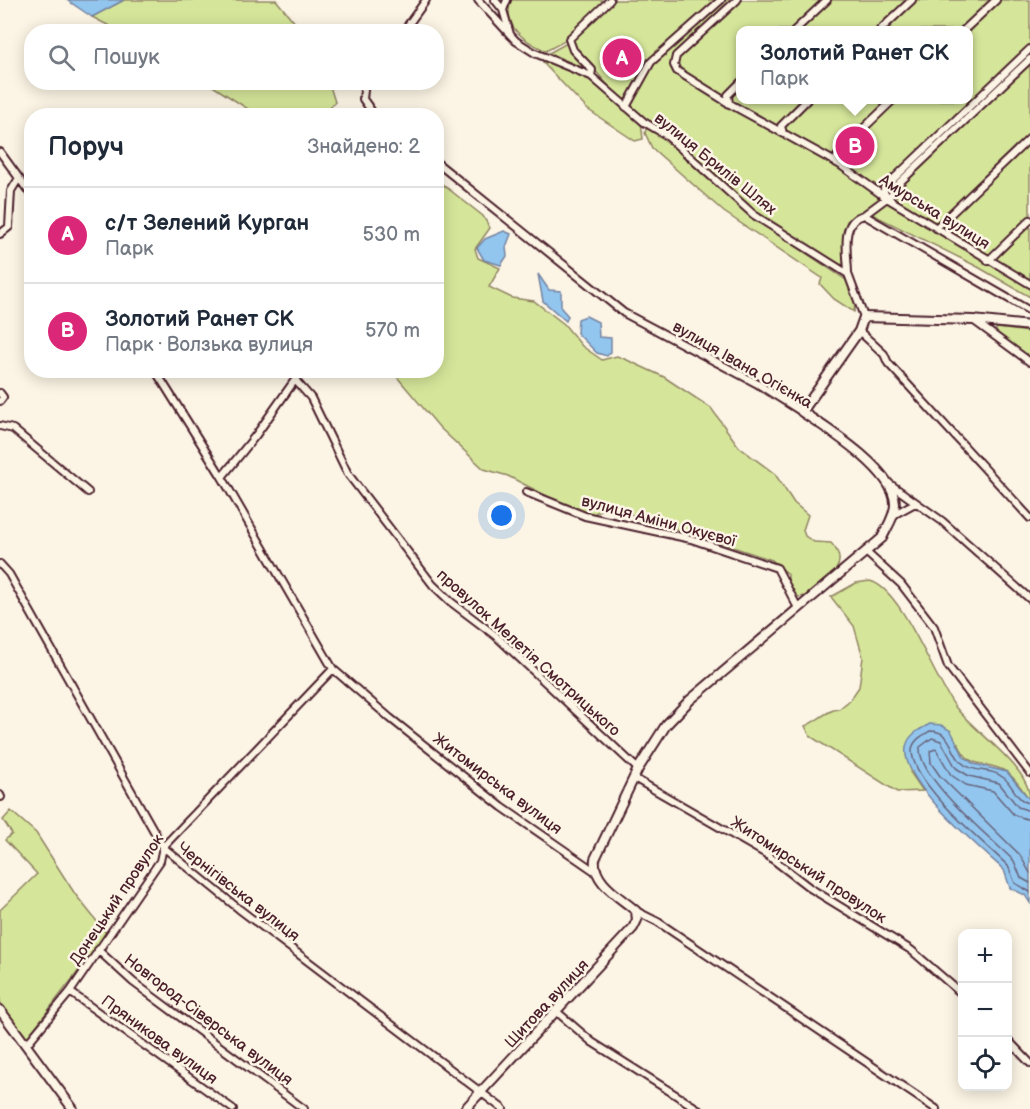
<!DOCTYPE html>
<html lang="uk">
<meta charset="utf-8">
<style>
:root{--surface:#fff;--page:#f6f6f7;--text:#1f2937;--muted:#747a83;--line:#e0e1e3;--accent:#db2777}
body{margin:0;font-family:"Balsamiq Sans",sans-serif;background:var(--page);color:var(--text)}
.controls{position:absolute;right:18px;bottom:18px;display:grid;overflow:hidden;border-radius:12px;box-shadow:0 3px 15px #0003}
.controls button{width:54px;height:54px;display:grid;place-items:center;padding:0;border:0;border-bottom:2px solid var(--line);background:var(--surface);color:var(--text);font:30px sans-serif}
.you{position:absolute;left:502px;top:516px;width:21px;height:21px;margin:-15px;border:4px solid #fff;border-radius:50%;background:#1a73e8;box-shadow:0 0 0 9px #1a73e833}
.badge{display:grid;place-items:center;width:39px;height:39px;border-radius:50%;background:var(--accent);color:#fff;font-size:20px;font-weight:700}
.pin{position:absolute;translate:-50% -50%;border:3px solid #fff;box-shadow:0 2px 6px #0006}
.popup{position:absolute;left:736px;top:26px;width:237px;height:78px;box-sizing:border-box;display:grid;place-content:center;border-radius:12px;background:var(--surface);filter:drop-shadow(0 2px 4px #0005);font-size:20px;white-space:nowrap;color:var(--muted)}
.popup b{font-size:22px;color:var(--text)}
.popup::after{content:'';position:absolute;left:50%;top:100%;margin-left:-12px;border:12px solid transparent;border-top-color:var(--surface)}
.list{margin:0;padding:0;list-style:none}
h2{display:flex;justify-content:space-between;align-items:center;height:78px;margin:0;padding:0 24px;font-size:26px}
h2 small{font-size:20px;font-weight:400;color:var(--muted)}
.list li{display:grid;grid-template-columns:39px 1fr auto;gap:18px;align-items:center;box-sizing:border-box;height:96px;padding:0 24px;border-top:2px solid var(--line)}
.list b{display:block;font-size:22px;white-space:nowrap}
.list p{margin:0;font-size:20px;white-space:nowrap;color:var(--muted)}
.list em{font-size:20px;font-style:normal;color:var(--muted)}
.icon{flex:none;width:33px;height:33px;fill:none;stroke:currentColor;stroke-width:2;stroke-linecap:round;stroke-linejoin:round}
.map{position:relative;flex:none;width:1030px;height:1109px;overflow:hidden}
.search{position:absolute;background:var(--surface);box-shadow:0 3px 15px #0003;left:24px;top:24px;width:420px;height:66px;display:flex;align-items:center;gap:15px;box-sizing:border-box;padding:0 21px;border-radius:24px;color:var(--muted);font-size:22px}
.panel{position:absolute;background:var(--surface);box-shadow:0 3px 15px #0003;left:24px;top:108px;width:420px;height:270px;border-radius:24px}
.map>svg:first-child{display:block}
</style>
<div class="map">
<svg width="1030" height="1109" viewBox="0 0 1030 1109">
<rect width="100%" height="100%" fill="#fcf5e5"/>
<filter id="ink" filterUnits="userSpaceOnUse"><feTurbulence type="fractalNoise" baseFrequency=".0167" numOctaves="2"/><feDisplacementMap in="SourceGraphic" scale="12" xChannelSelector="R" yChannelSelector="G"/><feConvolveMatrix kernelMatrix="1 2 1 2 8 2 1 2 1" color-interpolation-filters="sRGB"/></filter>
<g filter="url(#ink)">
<path fill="#d5e69a" stroke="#908262" stroke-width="1.5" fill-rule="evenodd" d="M124,0H276L302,31H119L92,17Z
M511,0H1030V297L978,267L864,210L847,221L844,231H847L845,264L837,265L754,213L659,128L619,98L568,39L546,51C525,41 502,28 511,0ZM741,30H969V100H741Z
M567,43L590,71L549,53Z
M545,60L592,80L641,122L643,139L635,141L587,109L546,66L543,62Z
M208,83H329L335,102L324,115H257Z
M647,126L663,136L702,174L751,216L846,280L855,299L854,312L834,299L820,284L822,278L724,212L652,148L645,133Z
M437,180L483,216L490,228L475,249L478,258L500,268L489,287L512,298L534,301L564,324L582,346L602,360L617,356L627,360L664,377L711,408L739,447L775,474L794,503L808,515L803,530L805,536L814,542L831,543C854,567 823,582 805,596L799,597L788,589V574L772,560L691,533L644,521L623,510L605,507L594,514L568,507L508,476L484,469L440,428L392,371L436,370Z
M997,328L1030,332V360L994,333Z
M870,581C903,589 935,683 957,709C977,734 1030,767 1030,800C1023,791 1014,776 1005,771C982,759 970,771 958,743L910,772L923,791L897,792L810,736L805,726C816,722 830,708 839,709L850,700L859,687L863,657L854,626L831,597L856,583Z
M11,811L36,833L75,894L107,934L26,1039L0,1002V910L37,874L5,840L12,834L3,820Z"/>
<path fill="#92c6ef" stroke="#7583a1" stroke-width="1.5" d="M67,0H124L92,17Z
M504,231L511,234L506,247L507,256L501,265L484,260L477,248L485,239Z
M538,274L549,290L561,291V308L568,316L566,321L543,301Z
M586,316L598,322L599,337L611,338V352L607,356L597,353L577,333L578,319Z
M930,724L941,725L951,731L964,757L974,764L1007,772L1030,800V903L1025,895L1010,888L1004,870C981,848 890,775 908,741C912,733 922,728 930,724Z"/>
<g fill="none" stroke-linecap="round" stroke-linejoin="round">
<path stroke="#676279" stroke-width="1.5" d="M1030,803C1017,802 1013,785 1004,778C991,767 973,774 961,762C949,749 952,731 930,731C923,735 913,740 912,750C911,783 984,842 1008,866L1015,883L1030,892
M1030,811L1018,807L999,783L969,776L956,768L941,741L932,738L920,747C917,778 991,838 1014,861L1021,878L1030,883
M1030,820L1014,815L993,791L966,785L951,775L936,749L930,751L931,763L940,776L1020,855L1030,873"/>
<g stroke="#4a1f2b" stroke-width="10">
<path id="minor" d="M478,0L516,41L535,53L591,76L644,122L666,135L754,215L848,274L864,317
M495,0L503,10L510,34
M737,0L676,56L674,65L677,71L730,104L839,164L885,197L1030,284
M503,10L507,0
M795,30L827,0
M880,30L912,0
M964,30L996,0
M403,32L426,0
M1030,59L899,183L892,194L864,215L1030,311
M591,76L592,70L573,50L569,39L610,0
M365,82L363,99L375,116
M729,104L728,95L741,82
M626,107L651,62L721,0
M783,133L781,126L807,100
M0,152L32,196
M436,162L624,313L756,383L802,412
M839,164L837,157L842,149L893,100
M885,197L884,188L1030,49
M936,228L1030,138
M0,234L9,227L11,191L19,178
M988,261L1030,220
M848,274C848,254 839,221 864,215
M973,320L1030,362
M859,331L884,354L888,363L1030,518
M155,370L222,477L333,669L390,718L502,807L593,870
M296,381L311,398L348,474L433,585L451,602L496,636L638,769
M0,393L3,397L0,401
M0,426L13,429L88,492
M222,477L256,435L302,370
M890,484L942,521L1030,599
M526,492L585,516L691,539L777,568L798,608
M893,515L915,503
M867,553L901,584L934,627L948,666L1030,773
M0,564L9,574L163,847L239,909L503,1109
M634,778L766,854L810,888L911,950L962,994
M0,795L1,797
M636,911L658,922L936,1109
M98,950L133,982L304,1109
M70,992L233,1109
M556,1011L592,1042L698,1109
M1008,1040L1030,1063
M26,1045L70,992L160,861L163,847L333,669"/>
</g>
<g stroke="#4a1f2b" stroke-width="12">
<path id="tertiary" d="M0,1010L73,1109
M465,1109L633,928L637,920L636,911C620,897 592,882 595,859L638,769L666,725L690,700L882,538C887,527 895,516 895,504C895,471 828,429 802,412L859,331L864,317L973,320L1030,326"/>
</g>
<use href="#minor" stroke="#fcf5e5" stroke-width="6"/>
<use href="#tertiary" stroke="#fcf5e5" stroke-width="8"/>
</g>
</g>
<g text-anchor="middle" stroke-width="5" stroke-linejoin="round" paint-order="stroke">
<g font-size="16" fill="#4a1f2b" stroke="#fcf5e5">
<text transform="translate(716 163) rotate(39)" y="6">вулиця Брилів Шлях</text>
<text transform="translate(935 211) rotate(32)" y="6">Амурська вулиця</text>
<text transform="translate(743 364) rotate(30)" y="6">вулиця Івана Огієнка</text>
<text transform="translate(659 520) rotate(15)" y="6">вулиця Аміни Окуєвої</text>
<text transform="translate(529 652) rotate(42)" y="6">провулок Мелетія Смотрицького</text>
<text transform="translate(498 783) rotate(37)" y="6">Житомирська вулиця</text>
<text transform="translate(809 869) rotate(33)" y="6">Житомирський провулок</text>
<text transform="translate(239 891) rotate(38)" y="6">Чернігівська вулиця</text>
<text transform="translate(116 899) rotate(-56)" y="6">Донецький провулок</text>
<text transform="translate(546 1003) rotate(-47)" y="6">Щитова вулиця</text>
<text transform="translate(209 1019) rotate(37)" y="6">Новгород-Сіверська вулиця</text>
<text transform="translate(160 1039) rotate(36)" y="6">Пряникова вулиця</text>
</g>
</g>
</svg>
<div class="controls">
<button>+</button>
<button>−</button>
<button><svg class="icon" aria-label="locate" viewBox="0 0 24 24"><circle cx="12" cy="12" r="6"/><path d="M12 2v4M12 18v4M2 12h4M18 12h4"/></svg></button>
</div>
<div class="you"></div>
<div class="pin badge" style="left:622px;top:58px">A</div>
<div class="pin badge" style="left:855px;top:146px">B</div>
<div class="popup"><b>Золотий Ранет СК</b>Парк</div>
<div class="search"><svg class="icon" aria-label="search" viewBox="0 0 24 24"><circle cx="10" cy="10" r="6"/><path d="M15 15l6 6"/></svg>Пошук</div>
<section class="panel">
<h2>Поруч<small>Знайдено: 2</small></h2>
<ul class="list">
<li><span class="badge">A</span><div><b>с/т Зелений Курган</b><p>Парк</p></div><em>530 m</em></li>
<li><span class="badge">B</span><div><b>Золотий Ранет СК</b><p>Парк · Волзька вулиця</p></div><em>570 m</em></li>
</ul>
</section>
</div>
